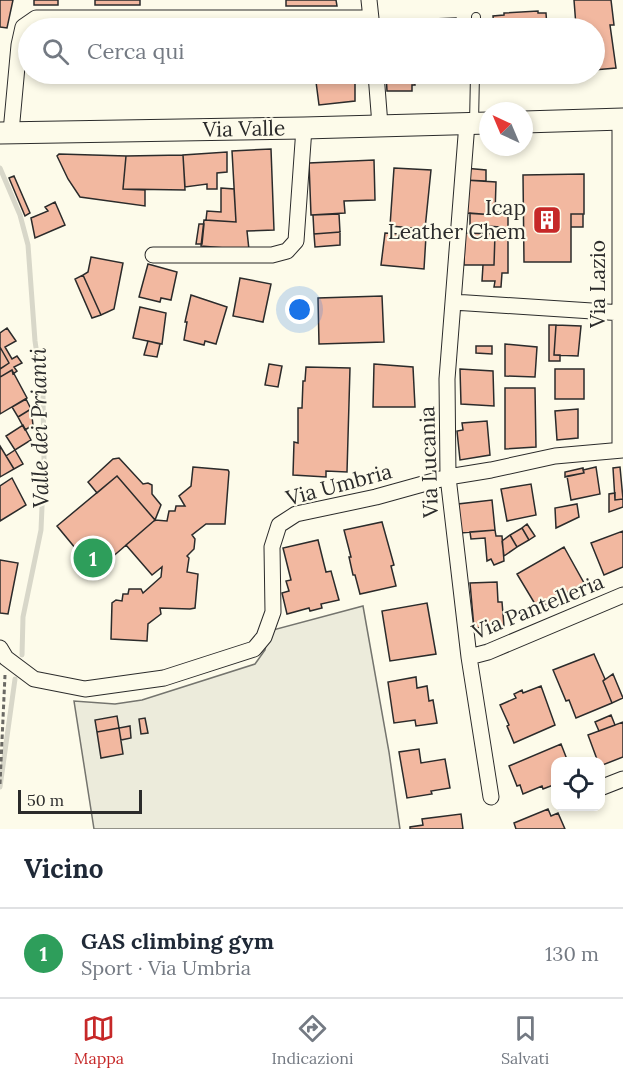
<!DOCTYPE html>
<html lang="it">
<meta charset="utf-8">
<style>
:root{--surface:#fff;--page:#f6f6f7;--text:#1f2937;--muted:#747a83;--line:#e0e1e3;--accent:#c62828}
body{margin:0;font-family:Lora,serif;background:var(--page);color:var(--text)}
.controls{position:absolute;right:18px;bottom:18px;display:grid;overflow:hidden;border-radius:12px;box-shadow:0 3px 9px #0003}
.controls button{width:54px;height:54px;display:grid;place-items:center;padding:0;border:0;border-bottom:2px solid var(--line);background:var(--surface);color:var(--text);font:30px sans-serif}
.compass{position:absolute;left:479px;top:102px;width:54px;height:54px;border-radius:50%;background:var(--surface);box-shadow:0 3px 9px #0003;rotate:316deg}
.scale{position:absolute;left:18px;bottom:15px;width:124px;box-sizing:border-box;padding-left:6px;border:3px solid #2b2b2b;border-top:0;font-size:16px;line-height:21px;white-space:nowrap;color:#2b2b2b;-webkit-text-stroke:4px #fdfbea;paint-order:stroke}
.you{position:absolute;left:300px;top:310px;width:21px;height:21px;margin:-15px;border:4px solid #fff;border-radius:50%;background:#1a73e8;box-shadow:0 0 0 9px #1a73e833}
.badge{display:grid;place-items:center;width:39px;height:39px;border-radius:50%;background:var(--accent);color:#fff;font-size:20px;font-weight:700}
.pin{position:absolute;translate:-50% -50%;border:3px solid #fff;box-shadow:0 2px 6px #0006}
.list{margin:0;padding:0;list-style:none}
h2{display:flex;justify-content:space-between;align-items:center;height:78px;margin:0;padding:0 24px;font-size:26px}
h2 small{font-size:20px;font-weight:400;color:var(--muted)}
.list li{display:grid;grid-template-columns:39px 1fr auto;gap:18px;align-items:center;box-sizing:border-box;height:90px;padding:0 24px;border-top:2px solid var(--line)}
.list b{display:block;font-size:22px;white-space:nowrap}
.list p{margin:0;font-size:20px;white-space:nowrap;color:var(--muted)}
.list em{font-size:20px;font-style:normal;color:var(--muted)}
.icon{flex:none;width:33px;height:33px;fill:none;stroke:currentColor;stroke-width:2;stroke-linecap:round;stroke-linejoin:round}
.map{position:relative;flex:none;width:623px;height:829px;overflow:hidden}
.search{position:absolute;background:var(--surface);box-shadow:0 3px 9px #0003;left:18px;right:18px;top:18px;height:66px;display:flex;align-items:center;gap:15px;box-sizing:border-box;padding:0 21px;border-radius:33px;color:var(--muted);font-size:22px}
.sheet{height:168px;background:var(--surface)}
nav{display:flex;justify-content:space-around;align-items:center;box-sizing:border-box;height:84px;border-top:2px solid var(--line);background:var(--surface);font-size:16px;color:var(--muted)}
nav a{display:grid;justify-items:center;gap:3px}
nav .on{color:var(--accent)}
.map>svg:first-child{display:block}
</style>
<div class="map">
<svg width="623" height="829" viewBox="0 0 623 829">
<rect width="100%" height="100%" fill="#fdfbea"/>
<path fill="#ecebdb" stroke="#74746e" stroke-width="1.5" d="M363,606L389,752L400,829H94L74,701L115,704L142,700L255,664L265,650L269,631Z"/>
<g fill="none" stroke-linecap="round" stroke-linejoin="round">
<path stroke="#d8d7c9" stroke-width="5" d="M0,168L20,215L28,245L35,341L43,396L44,460L41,530L23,617L22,655
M0,787L15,679"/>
</g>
<path fill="#f2b8a0" stroke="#2b2b2b" stroke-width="1.5" d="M0,0H13L7,28L0,27Z
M34,0H58V5H34Z
M95,0H140V5H95Z
M286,0H336L337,6H286Z
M574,0H611L614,25H610L616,68L594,70V28H573V26H576Z
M538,11V13H546L547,28H494L493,16L504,15V13Z
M456,18V28H432L433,19Z
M424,22L425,28H385L384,26Z
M268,74H298L299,77L269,80Z
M315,74H355V101L319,105Z
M386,74H414L415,85H412V91H387Z
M271,149L274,230L247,231L249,250L201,246L204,220L236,222L232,151Z
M227,152V172L217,173V189H207V184L185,187L183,155Z
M59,154L126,156L123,189L145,190V206L80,197L68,179L57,156Z
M183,155L185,190L123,189L126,156Z
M374,160L375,200L344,201L345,213L311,215L309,163Z
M394,168L431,170L425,229L390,226Z
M464,168L486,170V181L464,180Z
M584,174V214H571V262H524L523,175Z
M14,176L30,213L25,216L9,178Z
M464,180L496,182L495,215L464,213Z
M221,188L234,189L236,222L206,220L207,211L221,212Z
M55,202L65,225L35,238L31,218L48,211L45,207Z
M495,212L508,213V273H502L501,287H494L495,281H482L483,265H494L495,234H499L500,227L470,225V213L495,215Z
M339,214L340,232L314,234L313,215Z
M571,214H583V227H571Z
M199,224H204L202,244H196Z
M340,232V245L315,247L314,234Z
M385,233L426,236L424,269L381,265Z
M465,233L495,234L494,265H464Z
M91,257L123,263L114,309L101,315L83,275L88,272Z
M148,264L177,272L171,300L161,298L160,302L139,297Z
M83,275L101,315L92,318L75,279Z
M240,278L271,284L263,322L233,316Z
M191,295L227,307L216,344L205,341L204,345L184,340L187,322H185Z
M382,296L384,342L319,344L318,298Z
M140,307L166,313L162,344L133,338Z
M549,325H556L554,355H560V361H549Z
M556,325L581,326L578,356L554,355Z
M7,328L16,341L5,347L12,359L17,356L22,363L14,367L17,371L13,374L12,370L0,377V369L9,363L0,347V333Z
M148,341L160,344L157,357L144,355Z
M505,344L537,347L535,377L505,376Z
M476,346H492V354L476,353Z
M0,347L9,363L0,369Z
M269,364L282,366L278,387L265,385Z
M374,364L413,367L415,407H373Z
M306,367L350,368L347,472L326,471V477L293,475L294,442L298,443V408H302L303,381H305Z
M460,369L493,371L494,406L461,404Z
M555,369H584V399H555Z
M12,370L27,398L0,414V377Z
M505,388H535L536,447L505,449Z
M26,399L31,409L18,417L12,407Z
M31,409L33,425L25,430L18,417Z
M578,409V438L557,440L555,411Z
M487,421L490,455L460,460L457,431L463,430L462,423Z
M23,425L31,440L15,450L6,436Z
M0,446L14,469L0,477Z
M15,450L23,464L14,469L6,456Z
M119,458L143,484L148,483L152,485V494L161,505L155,520L117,476L97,493L88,482L113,459Z
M193,467L228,470L229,472L225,524H206L192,535L195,539L194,549L187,556L189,558L187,572L198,574L195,608L190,609L160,608L161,614L148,624L147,641L111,639L112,603L116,600L122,601L123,594H128L129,589H141L143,593L161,577L162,567L152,575L126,545L155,520L167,521L169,511H175L176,506H185L179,496L191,486Z
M596,467L600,494L571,500L567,476L584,473L583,470Z
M620,467L623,499L615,500L613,468Z
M583,468L584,473L565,477V472Z
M117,476L155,520L95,572L57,526Z
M12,478L26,505L0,521V486Z
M531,484L536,515L507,521L501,489Z
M615,493V500L623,499V507L609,512V494Z
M492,500L495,530L461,533L458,504Z
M577,504L579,517L556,528L555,508Z
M382,522L394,565L391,566L396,586L360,594L355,575H353L349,557H351L344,530Z
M527,524L535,536L529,540L522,528Z
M522,528L529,540L517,547L510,535Z
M495,530L496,536H502L504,561L494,565L491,559L487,561L485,538L471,539L470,532Z
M623,531V567L604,575L591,543Z
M510,535L517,547L504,556L502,541Z
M318,540L326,572L331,571L339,600L321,604L322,608L310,611L309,608L287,614L282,593L289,591L286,581L291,580L283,548Z
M564,547L584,583L538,609L517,574Z
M0,560L18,563L8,614L0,613Z
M497,582L498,602H502L504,626L474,628L470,583Z
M427,603L436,654L390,661L382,611Z
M594,654L605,679L603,681L612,703L576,718L569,700L566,701L553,670Z
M613,674L623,698L612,703L603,681Z
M416,677L417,688L427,686L429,701L433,700L437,723L416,726L415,720L394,723L388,682Z
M541,686L555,725L514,743L507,726L509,725L500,705L516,698L514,694L522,690L523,693Z
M611,715L615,725L599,731L595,722Z
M117,716L119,728L97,732L95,720Z
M145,718L148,733L141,734L139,719Z
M623,722V757L600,766V762H598L588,735Z
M130,726L131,738L121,740L119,728Z
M119,728L123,754L101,758L97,732Z
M561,744L568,762H556V784L543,789L542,786L523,794L520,785L517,786L509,766Z
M419,749L421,763L445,759L450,788L431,791L432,794L407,798L399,752Z
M548,809L551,816L558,813L565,829H516L514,823Z
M461,814L463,829H410V827L423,825L422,819Z"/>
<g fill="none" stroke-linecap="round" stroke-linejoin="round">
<g stroke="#2b2b2b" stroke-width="10">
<path id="service" d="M476,28V17
M474,123L475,74"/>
</g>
<g stroke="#2b2b2b" stroke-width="17">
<path id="minor" d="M369,0L372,28
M376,74L380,125
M620,119V450
M467,123L447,379L448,477L469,657L491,797
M11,132L19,45L23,27L36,18H371
M153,255H272L287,251L296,241L304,128
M453,302L623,313
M0,648L6,658L34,679L85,689L164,678L254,649L264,637L273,612L272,547L279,525L296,514L376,497L448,477L491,470L555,456L623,450
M469,657L488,652L623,595
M600,788L623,779"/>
</g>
<g stroke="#2b2b2b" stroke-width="23">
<path id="secondary" d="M524,122L623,119
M0,133L304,128L488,123"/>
</g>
<path stroke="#6a6964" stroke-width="3" stroke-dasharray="4.5 3" stroke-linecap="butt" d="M0,784L5,675"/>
<use href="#service" stroke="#fdfbea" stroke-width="8"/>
<use href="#minor" stroke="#fdfbea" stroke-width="15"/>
<use href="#secondary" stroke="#fdfbea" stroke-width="21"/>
</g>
<defs>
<g id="building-square" transform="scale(1.5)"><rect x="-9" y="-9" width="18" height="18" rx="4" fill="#c62828" stroke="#fdfbea"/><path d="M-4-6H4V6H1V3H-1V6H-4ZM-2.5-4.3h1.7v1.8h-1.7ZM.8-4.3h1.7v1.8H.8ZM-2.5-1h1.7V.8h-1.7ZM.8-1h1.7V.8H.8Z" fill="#fff"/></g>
</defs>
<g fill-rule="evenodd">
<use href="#building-square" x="547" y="220"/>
</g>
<g text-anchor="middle" stroke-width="4.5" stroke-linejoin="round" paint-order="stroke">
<g font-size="21" fill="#2b2b2b" stroke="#fdfbea">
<text transform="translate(244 129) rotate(-1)" y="7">Via Valle</text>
<text transform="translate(598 284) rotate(-90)" y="7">Via Lazio</text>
<text transform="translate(429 462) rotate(-92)" y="7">Via Lucania</text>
<text transform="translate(339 485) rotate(-15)" y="7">Via Umbria</text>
<text transform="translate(538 607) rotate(-22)" y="7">Via Pantelleria</text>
</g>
<g font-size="21" fill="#2b2b2b" stroke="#fdfbea" text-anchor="end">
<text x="526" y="215">Icap<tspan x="526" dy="24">Leather Chem</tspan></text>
</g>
<g font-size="22" font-style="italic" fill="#2b2b2b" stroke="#fdfbea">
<text transform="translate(39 428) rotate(-91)" y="8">Valle dei Prianti</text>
</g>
</g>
</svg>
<div class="controls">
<button><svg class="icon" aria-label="locate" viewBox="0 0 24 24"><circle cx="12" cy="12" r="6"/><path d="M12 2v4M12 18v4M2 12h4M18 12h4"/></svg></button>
</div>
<svg class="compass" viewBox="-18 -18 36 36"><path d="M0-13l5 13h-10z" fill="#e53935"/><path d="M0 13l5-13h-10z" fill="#747a83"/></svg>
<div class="scale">50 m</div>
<div class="you"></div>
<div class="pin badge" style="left:93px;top:558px;background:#2e9e5b">1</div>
<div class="search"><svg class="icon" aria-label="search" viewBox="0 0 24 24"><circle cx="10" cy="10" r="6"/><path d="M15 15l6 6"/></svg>Cerca qui</div>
</div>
<section class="sheet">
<h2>Vicino<small></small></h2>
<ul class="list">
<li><span class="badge" style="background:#2e9e5b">1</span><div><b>GAS climbing gym</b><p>Sport · Via Umbria</p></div><em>130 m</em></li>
</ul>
</section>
<nav>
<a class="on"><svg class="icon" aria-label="map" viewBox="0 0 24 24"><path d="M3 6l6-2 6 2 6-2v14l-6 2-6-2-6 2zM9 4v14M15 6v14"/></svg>Mappa</a>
<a><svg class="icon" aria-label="directions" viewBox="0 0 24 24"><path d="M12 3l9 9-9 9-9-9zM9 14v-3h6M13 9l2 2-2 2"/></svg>Indicazioni</a>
<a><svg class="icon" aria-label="saved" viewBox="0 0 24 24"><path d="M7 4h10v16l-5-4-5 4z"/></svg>Salvati</a>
</nav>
